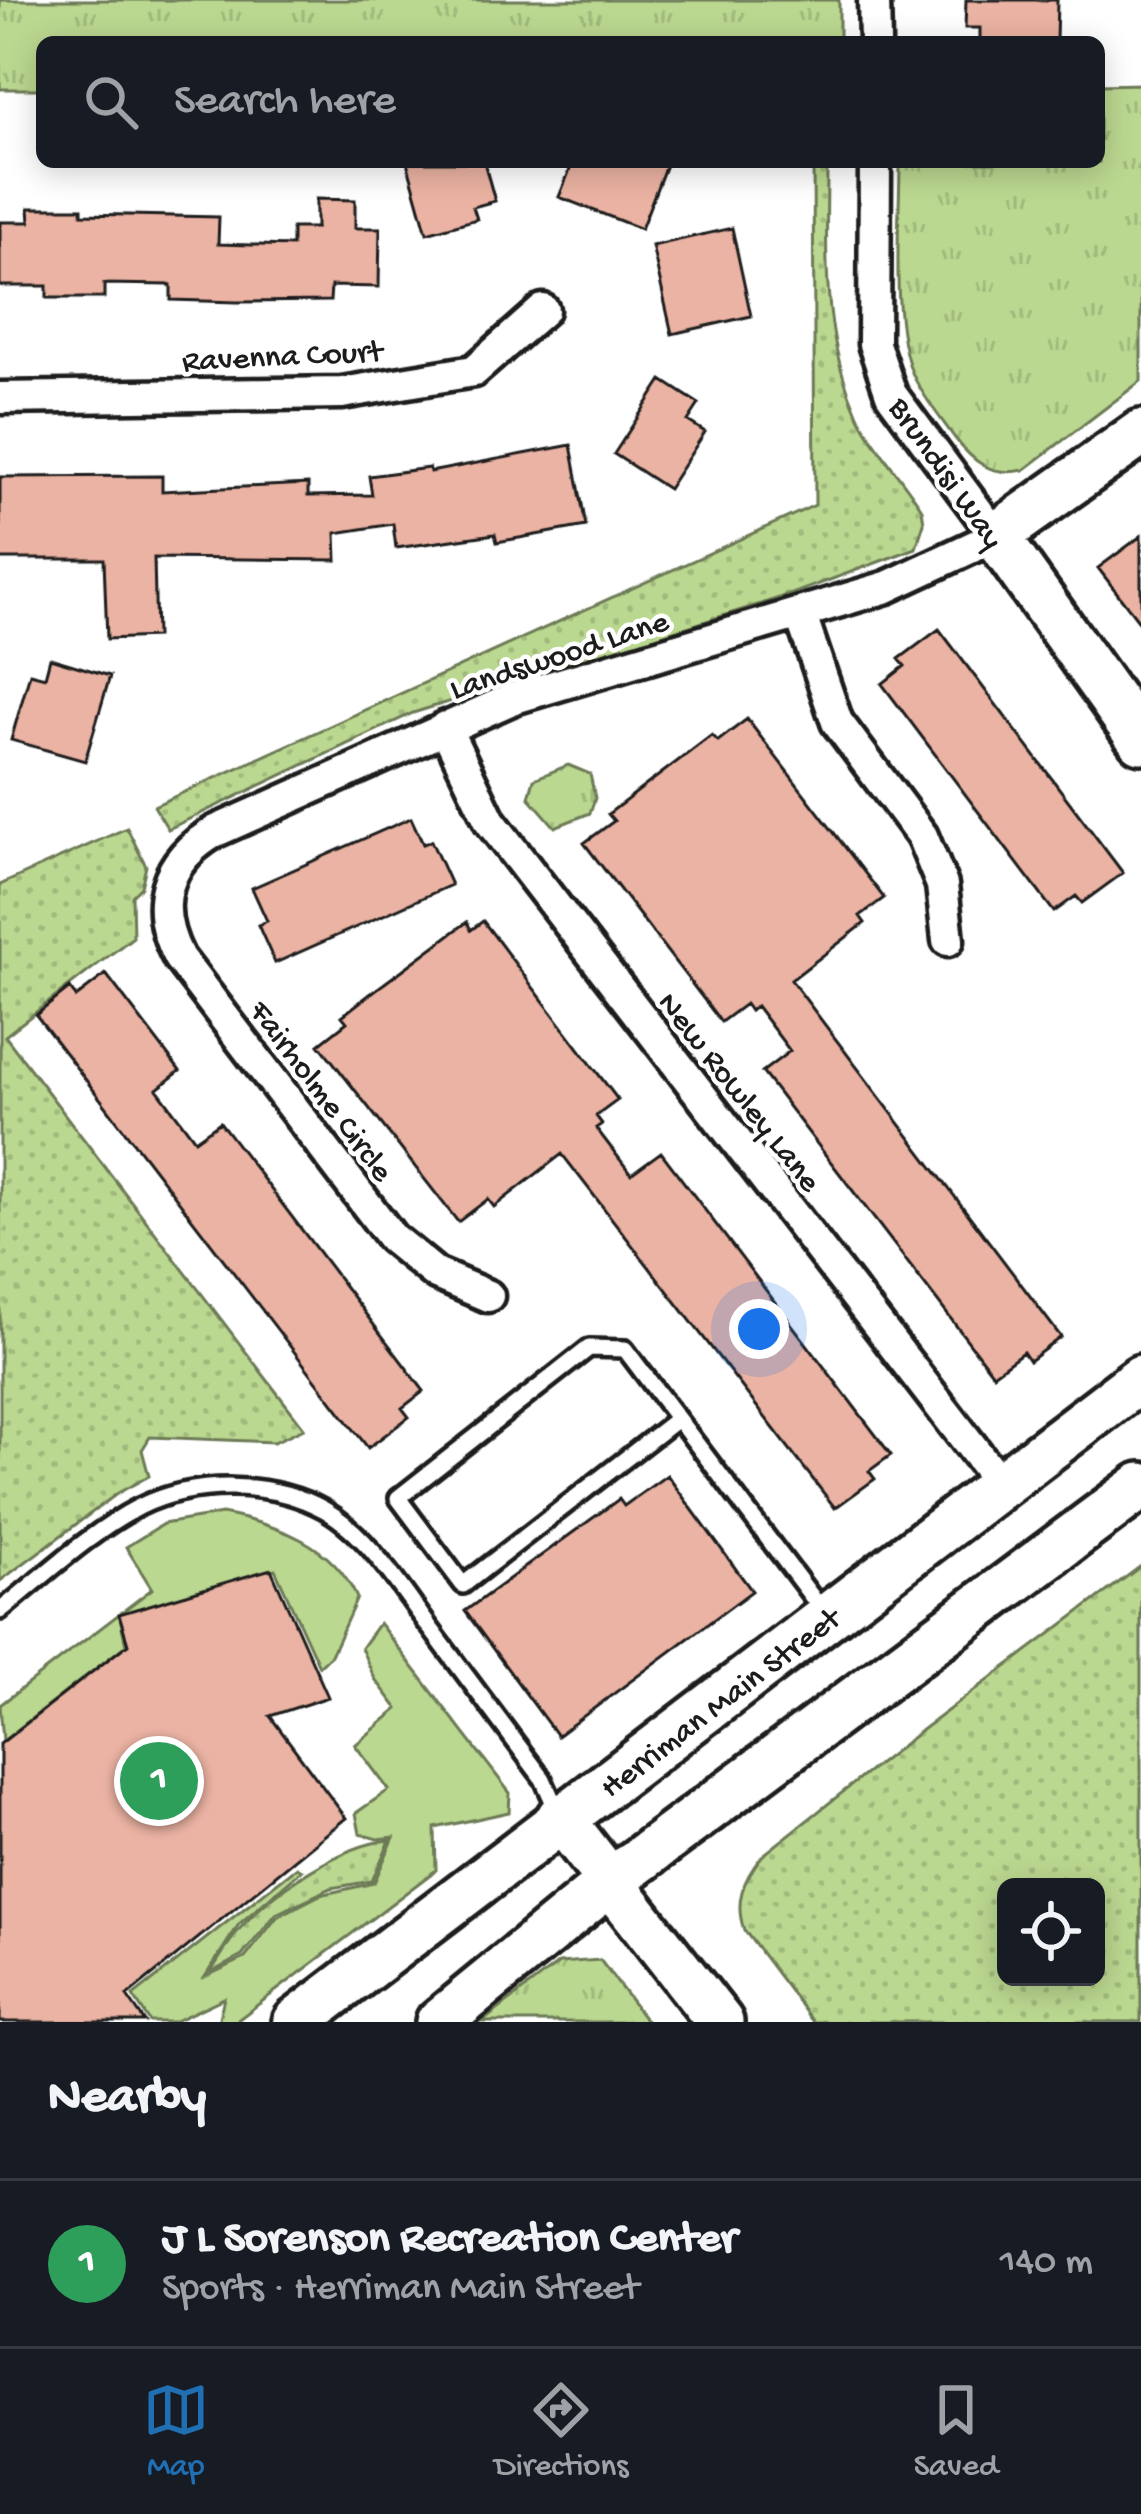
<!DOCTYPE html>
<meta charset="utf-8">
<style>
:root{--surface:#171b24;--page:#242831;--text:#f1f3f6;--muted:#9ea1a6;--line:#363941;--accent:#1f6fb2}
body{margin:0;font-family:"Gochi Hand",sans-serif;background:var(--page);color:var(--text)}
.controls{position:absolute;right:36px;bottom:36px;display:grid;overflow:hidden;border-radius:18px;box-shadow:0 6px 30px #0003}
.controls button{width:108px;height:108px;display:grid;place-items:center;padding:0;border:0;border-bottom:3px solid var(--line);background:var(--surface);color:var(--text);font:60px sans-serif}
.you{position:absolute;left:759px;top:1329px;width:42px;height:42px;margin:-30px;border:9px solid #fff;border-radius:50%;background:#1a73e8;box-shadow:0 0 0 18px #1a73e833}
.badge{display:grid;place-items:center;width:78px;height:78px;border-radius:50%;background:var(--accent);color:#fff;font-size:39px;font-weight:700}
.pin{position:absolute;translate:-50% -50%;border:6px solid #fff;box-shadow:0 3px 12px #0006}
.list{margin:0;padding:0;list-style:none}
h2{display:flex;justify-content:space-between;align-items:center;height:156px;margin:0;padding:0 48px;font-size:51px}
h2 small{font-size:39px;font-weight:400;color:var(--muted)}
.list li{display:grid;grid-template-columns:78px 1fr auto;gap:36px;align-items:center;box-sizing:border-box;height:168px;padding:0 48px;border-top:3px solid var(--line)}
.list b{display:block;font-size:45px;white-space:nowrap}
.list p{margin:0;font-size:39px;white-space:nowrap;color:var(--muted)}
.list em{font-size:39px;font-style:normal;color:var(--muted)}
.icon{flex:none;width:66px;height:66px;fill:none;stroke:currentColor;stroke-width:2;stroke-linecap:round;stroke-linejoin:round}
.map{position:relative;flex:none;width:1141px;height:2022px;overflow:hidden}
.search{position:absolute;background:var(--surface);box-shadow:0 6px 30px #0003;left:36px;right:36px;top:36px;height:132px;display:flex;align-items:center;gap:30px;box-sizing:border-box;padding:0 42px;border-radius:18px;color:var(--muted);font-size:45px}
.sheet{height:324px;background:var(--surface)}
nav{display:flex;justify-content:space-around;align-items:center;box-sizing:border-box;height:168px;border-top:3px solid var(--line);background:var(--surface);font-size:33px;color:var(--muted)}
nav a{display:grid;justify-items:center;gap:6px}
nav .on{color:var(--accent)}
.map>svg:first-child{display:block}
</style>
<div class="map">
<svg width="1141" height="2022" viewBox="0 0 1141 2022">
<defs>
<pattern id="grass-dots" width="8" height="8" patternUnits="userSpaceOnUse" patternTransform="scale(3)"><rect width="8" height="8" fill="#bbd890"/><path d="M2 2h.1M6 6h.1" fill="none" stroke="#a0b97c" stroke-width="1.8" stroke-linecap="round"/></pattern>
<pattern id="park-tufts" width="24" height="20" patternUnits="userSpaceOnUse" patternTransform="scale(3)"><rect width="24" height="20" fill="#bbd890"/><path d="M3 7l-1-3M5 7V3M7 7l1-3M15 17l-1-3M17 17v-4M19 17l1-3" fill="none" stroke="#a0b97c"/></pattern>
</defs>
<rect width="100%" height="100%" fill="#fff"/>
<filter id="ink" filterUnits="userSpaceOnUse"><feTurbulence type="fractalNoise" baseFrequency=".00833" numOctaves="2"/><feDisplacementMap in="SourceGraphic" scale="24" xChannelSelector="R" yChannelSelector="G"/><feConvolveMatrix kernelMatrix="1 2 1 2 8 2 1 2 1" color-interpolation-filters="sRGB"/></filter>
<g filter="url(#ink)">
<path fill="url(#grass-dots)" stroke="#6c7a56" stroke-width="3" fill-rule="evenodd" d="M813,162H827C827,250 820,335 859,417C871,443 905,482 922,509L924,523L916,548L792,594L413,713L168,829L154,806L815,505Z
M127,828L146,866L141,887L132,896L133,937L5,1036L304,1428L274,1442L150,1437L142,1450L149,1476L118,1493L0,1581V885Z
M1141,1566V2022H813L744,1930C734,1901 743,1880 762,1856L919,1732ZM1006,1887H1096V1977H1006Z
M390,1840L372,1881L331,1888L276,1914L242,1956L210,1973C221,1957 230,1939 243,1925C276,1889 341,1845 390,1840Z"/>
<path fill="url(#park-tufts)" stroke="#6c7a56" stroke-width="3" d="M0,0H839V42H42V89H0Z
M1141,84V381L1024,470C991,477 973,462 954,437C940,417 923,397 913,375C890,321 900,222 900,162H1099V85Z
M568,765L590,774L595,798L590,813L555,827L529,797L534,779Z
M600,1960L647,2022H482L559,1963Z"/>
<path fill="#bbd890" stroke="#6c7a56" stroke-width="3" d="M222,1514C278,1525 332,1543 357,1598L331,1655L319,1666L275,1569L120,1617L126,1645L3,1741L0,1705L152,1589L126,1547L163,1524Z
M379,1623L510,1793L509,1812L435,1828L436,1870L235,2022H218L224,1998L173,2022H150L133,1996L297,1867L302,1870L239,1924L205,1977L245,1958L277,1917L320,1895L374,1883L394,1837L378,1839L360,1834L356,1813L389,1790L355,1745L398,1709L375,1679L361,1648Z"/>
<path fill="#ebb3a3" stroke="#1c1c1c" stroke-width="3" d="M966,0H1057L1056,42H980V28H965Z
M407,162H484L495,201L473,207L477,219L427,233Z
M573,162H667L641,229L559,197Z
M316,199L355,200V228H380L379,287L331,286L330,301L237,302L171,300V285L104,284V298H47V286H0V222H30L29,208H82V214L219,217L218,244L292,246V228H316Z
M732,228L751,316L672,334L652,246Z
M662,380L699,404L688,421L705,432L668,489L614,454Z
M571,445L586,526L497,542L495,534L396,548L393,524L336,533L337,560L154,558L156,637L107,639L104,559H0V477L162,476V491L308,484V496L372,495L369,476L429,468L430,472Z
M1141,536V624L1098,568Z
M939,629L1123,873L1082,903L1076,896L1054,912L882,684L905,666L899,659Z
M50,658L110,676L85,761L11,740L30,673L45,677Z
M747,719L884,898L860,916L865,923L791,980L1061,1337L1029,1361L1023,1352L993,1374L762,1072L790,1051L756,1006L750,1011L745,1004L721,1022L584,843L614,821L608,814L712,735L718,741Z
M411,818L423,844L431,841L451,885L275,963L258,925L267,921L252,888Z
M483,921L618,1100L596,1116L602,1124L596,1128L631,1174L661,1152L891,1455L869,1471L875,1479L835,1508L562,1154L494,1207L488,1199L458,1222L319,1044L347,1022L342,1016L374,991L467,922L471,930Z
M106,974L180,1071L157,1089L195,1140L220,1122L424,1391L402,1408L409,1417L368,1448L36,1015L70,988L76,997Z
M667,1475L752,1591L557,1736L465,1611L619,1499L624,1506Z
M271,1569L328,1697L270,1716L346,1818L127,1996L145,2022H0V1744L128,1644L119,1614Z"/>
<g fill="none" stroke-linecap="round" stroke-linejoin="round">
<g stroke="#1c1c1c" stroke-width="24">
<path id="lane" d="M677,1419L463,1585L398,1498L589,1348L625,1349L825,1614
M0,1611C44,1576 89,1533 139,1507C194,1480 271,1480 325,1510C367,1534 400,1587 428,1625C467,1677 505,1728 543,1779L559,1815"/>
</g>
<g stroke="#1c1c1c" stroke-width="39">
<path id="street" d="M874,0L875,42
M0,398L342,393L474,371L543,310
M800,613L837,722L922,836L942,885L948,940
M445,727L490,821L1001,1485
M488,1296L436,1274L392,1238L179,958C151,905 165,860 216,831L514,698L887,587L996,536L891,394L874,344L875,162"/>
</g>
<g stroke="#1c1c1c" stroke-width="54">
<g id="secondary">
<path d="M1141,433L996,536L1141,740"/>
<path d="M560,1817L720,2022"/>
<path id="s1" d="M296,2022L1141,1378"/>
<path d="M439,2022L610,1882L1141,1486"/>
</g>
</g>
<use href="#lane" stroke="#fff" stroke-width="15"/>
<use href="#street" stroke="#fff" stroke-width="30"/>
<use href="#secondary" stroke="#fff" stroke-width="45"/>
</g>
</g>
<g text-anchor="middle" stroke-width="9" stroke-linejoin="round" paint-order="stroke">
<g font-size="33" fill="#1c1c1c" stroke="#fff">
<text transform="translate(282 353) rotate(-3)" y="12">Ravenna Court</text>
<text transform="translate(949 471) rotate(55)" y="12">Brundisi Way</text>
<text transform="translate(558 652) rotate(-18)" y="12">Landswood Lane</text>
<text transform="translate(324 1089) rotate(53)" y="12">Fairholme Circle</text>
<text transform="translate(742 1090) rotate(52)" y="12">New Rowley Lane</text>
<text dy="12" stroke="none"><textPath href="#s1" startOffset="531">Herriman Main Street</textPath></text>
</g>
</g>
</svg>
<div class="controls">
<button><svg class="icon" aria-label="locate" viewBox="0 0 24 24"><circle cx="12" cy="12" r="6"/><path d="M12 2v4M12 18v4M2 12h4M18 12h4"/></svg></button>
</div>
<div class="you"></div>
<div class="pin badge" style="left:159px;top:1781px;background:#2e9e5b">1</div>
<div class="search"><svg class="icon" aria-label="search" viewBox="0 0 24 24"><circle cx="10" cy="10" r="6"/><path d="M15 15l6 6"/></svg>Search here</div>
</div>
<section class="sheet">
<h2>Nearby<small></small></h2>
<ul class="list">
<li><span class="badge" style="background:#2e9e5b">1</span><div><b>J L Sorenson Recreation Center</b><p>Sports · Herriman Main Street</p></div><em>140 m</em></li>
</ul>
</section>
<nav>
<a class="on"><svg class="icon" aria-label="map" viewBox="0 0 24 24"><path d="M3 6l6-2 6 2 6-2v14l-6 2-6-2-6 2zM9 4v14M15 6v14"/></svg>Map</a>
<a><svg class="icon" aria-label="directions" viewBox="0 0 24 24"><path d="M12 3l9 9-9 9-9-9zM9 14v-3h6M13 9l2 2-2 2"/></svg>Directions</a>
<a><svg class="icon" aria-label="saved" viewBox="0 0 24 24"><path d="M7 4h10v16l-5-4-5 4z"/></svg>Saved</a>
</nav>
